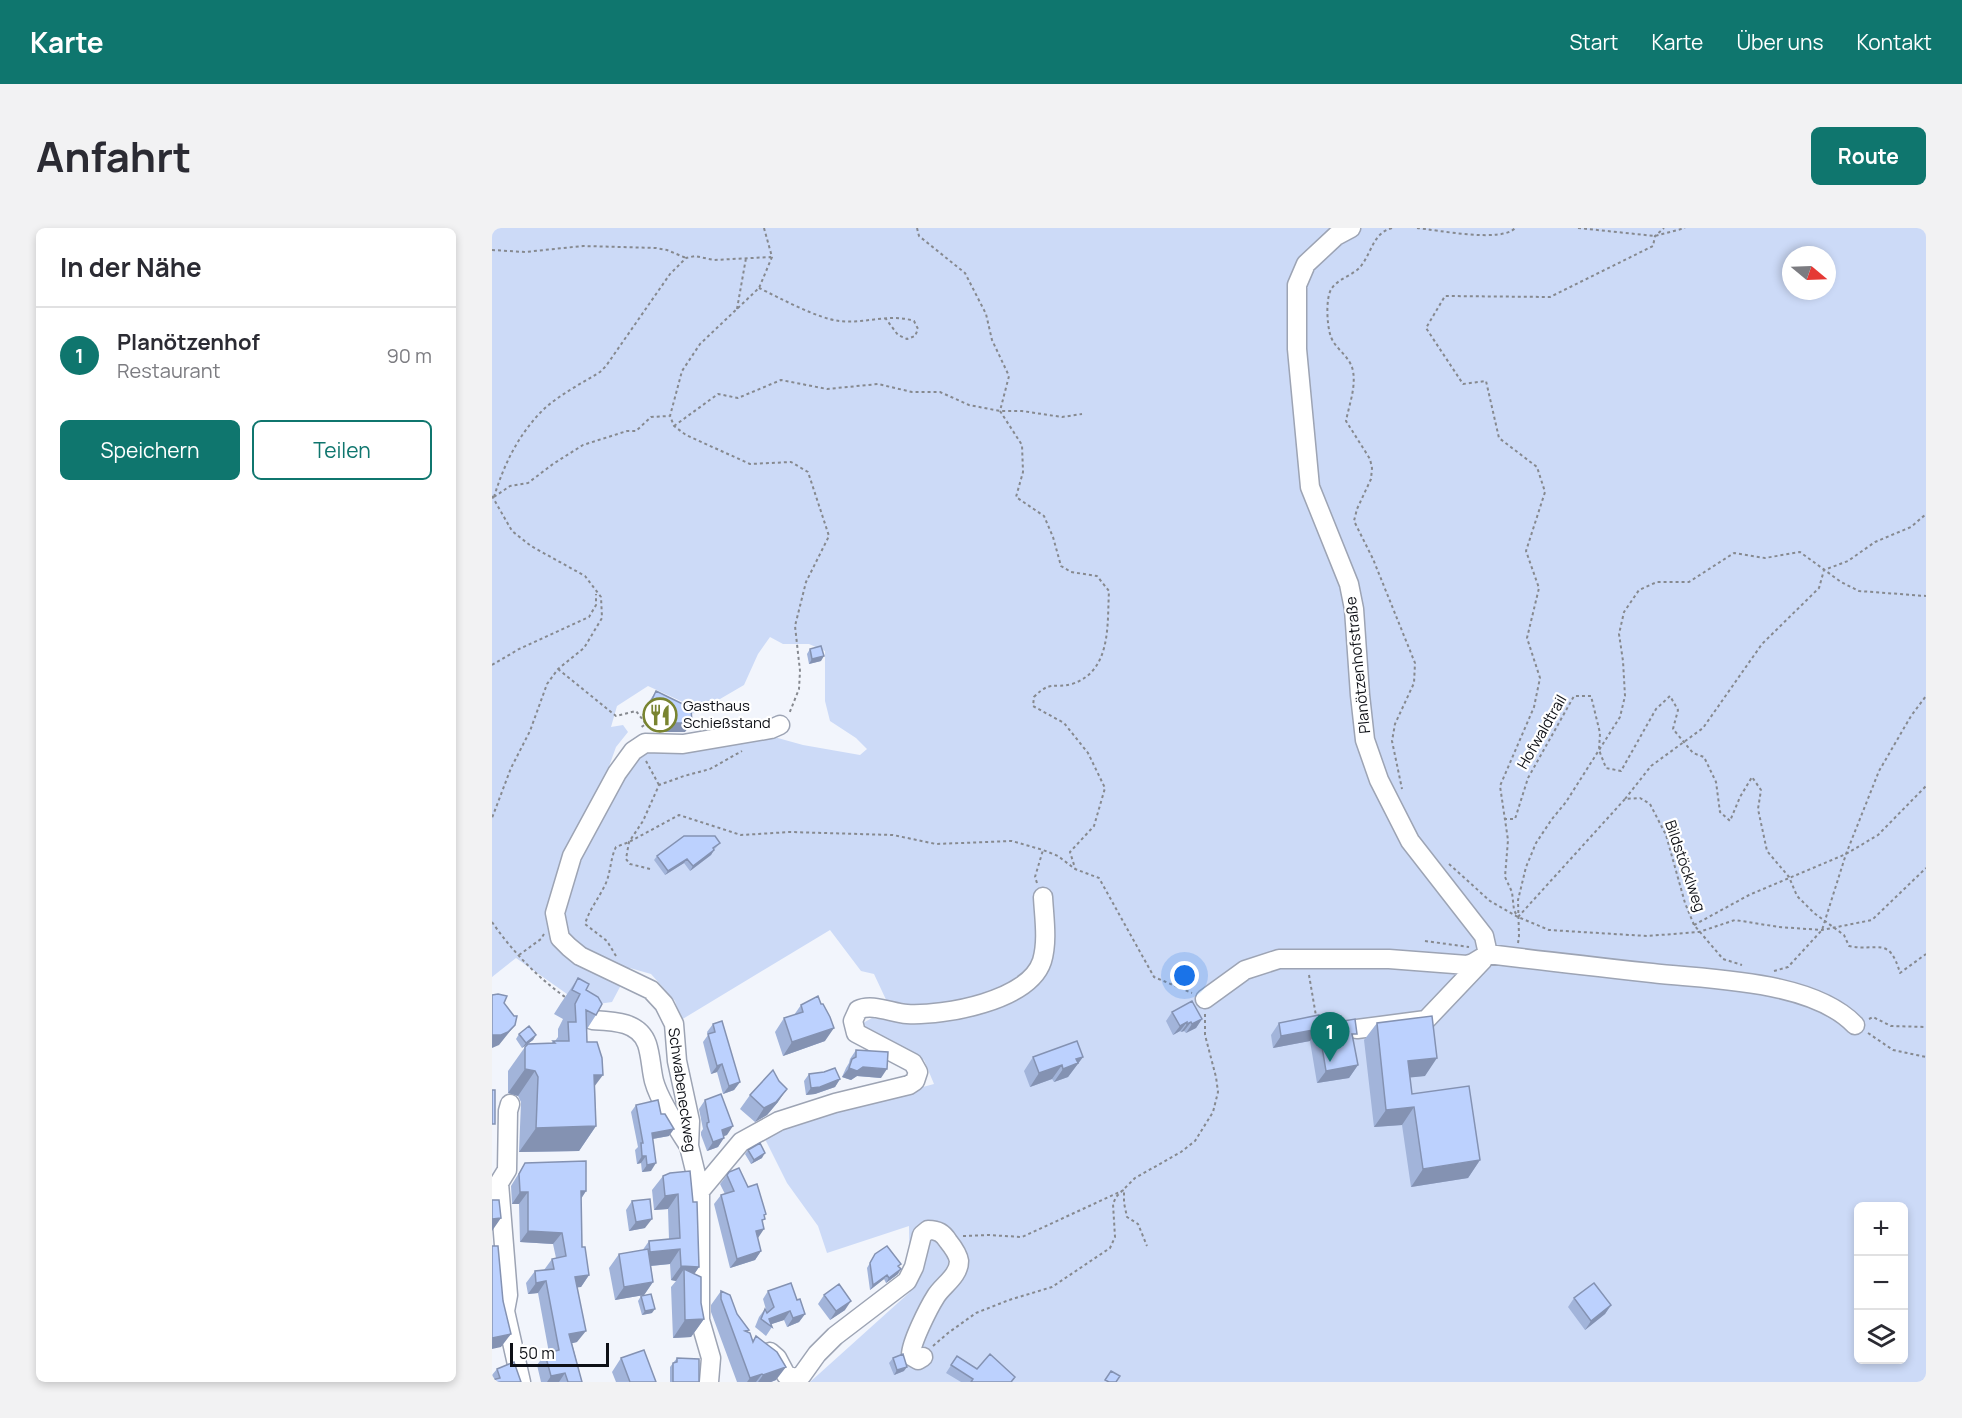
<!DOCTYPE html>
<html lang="de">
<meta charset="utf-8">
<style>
:root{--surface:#fff;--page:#f2f2f3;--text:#2b2b33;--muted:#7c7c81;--line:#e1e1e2;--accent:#0f766e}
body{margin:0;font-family:Manrope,sans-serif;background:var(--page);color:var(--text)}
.controls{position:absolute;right:18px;bottom:18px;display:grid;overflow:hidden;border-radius:9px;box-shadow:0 3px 9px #0003}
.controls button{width:54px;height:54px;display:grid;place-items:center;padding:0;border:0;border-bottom:2px solid var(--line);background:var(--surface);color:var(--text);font:30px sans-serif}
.compass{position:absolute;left:1290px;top:18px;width:54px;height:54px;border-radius:50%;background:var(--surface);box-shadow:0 3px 9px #0003;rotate:109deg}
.scale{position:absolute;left:18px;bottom:15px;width:99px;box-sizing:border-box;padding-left:6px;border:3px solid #0e1016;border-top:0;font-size:16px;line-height:21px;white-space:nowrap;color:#0e1016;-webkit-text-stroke:4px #fff;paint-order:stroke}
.you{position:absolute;left:693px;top:748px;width:21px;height:21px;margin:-15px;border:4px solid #fff;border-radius:50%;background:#1a73e8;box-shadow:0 0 0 9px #1a73e833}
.badge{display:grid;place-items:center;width:39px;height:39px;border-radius:50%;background:var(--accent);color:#fff;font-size:20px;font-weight:700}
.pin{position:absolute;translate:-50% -50px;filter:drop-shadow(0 2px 3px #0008)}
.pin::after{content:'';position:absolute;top:32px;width:21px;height:18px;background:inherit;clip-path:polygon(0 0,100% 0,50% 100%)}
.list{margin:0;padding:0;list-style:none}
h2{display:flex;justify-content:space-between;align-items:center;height:78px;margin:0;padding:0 24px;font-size:26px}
h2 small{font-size:20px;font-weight:400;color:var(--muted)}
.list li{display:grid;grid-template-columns:39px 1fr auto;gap:18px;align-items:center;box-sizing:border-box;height:96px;padding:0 24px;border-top:2px solid var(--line)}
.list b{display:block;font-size:22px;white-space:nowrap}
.list p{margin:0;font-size:20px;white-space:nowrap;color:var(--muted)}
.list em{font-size:20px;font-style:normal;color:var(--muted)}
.actions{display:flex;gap:12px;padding:18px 24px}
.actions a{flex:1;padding:14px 0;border:2px solid var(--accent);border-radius:9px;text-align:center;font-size:21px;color:var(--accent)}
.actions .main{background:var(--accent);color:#fff}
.icon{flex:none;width:33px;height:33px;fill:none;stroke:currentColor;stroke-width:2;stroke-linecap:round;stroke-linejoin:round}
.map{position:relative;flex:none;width:1434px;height:1154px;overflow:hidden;border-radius:9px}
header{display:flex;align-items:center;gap:36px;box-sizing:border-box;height:84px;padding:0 30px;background:var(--accent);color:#fff}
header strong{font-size:28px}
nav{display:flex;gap:33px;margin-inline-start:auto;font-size:21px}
.intro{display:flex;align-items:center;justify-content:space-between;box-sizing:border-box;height:144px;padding:0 36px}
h1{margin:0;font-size:42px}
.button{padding:15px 27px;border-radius:9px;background:var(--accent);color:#fff;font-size:21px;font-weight:700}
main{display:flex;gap:36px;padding:0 36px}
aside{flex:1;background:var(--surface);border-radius:9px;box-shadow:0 3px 9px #0003}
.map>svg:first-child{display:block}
</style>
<header>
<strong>Karte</strong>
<nav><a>Start</a><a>Karte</a><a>Über uns</a><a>Kontakt</a></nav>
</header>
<div class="intro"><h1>Anfahrt</h1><a class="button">Route</a></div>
<main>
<aside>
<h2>In der Nähe<small></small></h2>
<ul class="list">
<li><span class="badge">1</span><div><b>Planötzenhof</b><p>Restaurant</p></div><em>90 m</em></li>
</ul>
<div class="actions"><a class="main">Speichern</a><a>Teilen</a></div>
</aside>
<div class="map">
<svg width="1434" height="1154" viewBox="0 0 1434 1154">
<rect width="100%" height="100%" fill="#f2f5fc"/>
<path fill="#ccdaf7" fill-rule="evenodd" d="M0,0H1434V1154H318L418,1064L417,998L335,1025L326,998L295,955L272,909L312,891L442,856L432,832L373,805L371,795L380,790L404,793L382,746L369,743L338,702L189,792L183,773L159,746L138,740L120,774L92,778L24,730L0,749ZM1299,27H1335V63H1299ZM278,409L291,416H317L333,423V473L338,493L364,510L375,521L368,527L311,517L275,507L164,520L137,537L124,558L115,544L124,519L136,504L131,497L119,499L125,478L156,458L193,475L195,486L204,485L252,457L266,426ZM1366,978H1412V1132H1366Z"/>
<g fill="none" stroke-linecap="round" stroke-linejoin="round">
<g stroke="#9da4b4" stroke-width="21">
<path id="minor" d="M859,0L844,8L814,36L805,57V121L818,259L857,356L862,381L868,467L873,512L887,552L918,613L992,708L996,726
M713,771L753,742L787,731H897L975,737L981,735L996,726C1051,733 1105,739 1160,745C1219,752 1320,752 1363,797
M100,792C120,793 147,793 155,816C159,828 159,841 162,853C167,872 186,901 197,918
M865,801L934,792L991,732
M18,876L16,883L15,942L7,955L16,1067L13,1083L29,1154
M208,963L249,914L287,893L343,875L417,857L423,853L426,844L421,835L364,805L361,793L366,782C380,775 400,785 415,786C452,788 537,773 550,733C556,713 552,689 551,669
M278,1124L285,1130L294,1147L304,1150L310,1147L325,1126L343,1108L415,1053L422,1039L430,1007L436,1002C446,1002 451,1005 456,1013C460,1018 466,1026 467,1033C467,1048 451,1057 444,1068C437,1079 418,1116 419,1128L426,1132L431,1129
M217,1154L219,1130L208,1092V963L197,918L198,893L185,833L182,796L172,776L159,762L88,728L77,719L68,710L63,685L80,628L125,545L141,523L153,515L191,516L279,501L288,497"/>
</g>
<path stroke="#86898f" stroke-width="2" stroke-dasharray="3 3" stroke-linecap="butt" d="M272,0L280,29L267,60L208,116L190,143L178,188L182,198L194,207L258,236L299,234L316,244L337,308L314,354L303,398L308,443L307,461L297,486
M425,0L427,8L473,45L494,86L500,112L517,148L508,183L530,217L531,244L524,269L552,288L561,309L569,338L579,344L605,348L617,363C615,396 620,443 580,456C560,461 559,452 542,469L541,478L572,495L596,525L613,560L602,598L578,624L583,640
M900,0C881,5 880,24 869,38C862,47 847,50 840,60C833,69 835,99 839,109C844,122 858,128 861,143C864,160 857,177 854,193L878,231L880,240L879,251L865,281L862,293L881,331L923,435L922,455L903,496L900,513L910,561
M925,0C945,2 1010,15 1023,0
M1086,0L1163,8L1193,0
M0,22L33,24L91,18L164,20L175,22L194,30
M267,60C288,70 326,91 348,93C372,96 398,85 422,93L426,101L423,108L415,111L406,107L394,91
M245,81L254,30
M182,198L226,166L246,170L289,152L335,161L386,156L420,164H448L477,177L508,183H530L570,189L590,186
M0,268L20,303L39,318L93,348L109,369L110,390L92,420L66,441L55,456L38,503L19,540L0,590
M2,269C12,236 27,205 53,180C69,166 90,155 108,144L114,138L178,46L194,30L203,28L222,32L279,29
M2,269L18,258L36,255L61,236L91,217L135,203H144L159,189L177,188
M0,437L27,421L97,389L104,377V366
M66,441L124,488L144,483L154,496L148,500
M154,533L167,557
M1133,571L1159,538L1211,500L1270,416L1327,360L1332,342L1356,333L1383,314L1419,299L1434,286
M1012,591H1023L1036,550L1082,468H1099L1108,505L1107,522L1114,540L1129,543L1164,481L1178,468L1186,482L1181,501L1201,525L1212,529L1224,554L1228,584L1238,593L1248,569L1260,549L1269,562L1266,581L1275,623L1297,649L1305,668L1322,685L1352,707L1357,718C1386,724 1397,707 1408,745L1434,726
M957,636L998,673L1026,689L1057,702L1155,708L1207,704L1243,692L1287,699L1330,702L1380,692L1434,640
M158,641L138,636L134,631L137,614L151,593L167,557L192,548L218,541L250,523
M545,655L543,649L551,622
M1024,686L1022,682L1020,664L1013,649L1016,612L1008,558L1042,479L1048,450L1035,410L1047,360L1034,323L1053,264L1045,239L1007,210L994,153L971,156L934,100L953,68L1058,69L1161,18L1163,8L1172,0
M1026,689L1133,571L1148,570L1158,576L1174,607L1193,675L1202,697L1231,731L1250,737
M0,694C20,723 44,748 73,769
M1202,697L1257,667L1354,626L1386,607L1434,558
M933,713L977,719
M1026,715L1027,708L1026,672L1034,639L1044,615L1060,591L1074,574L1128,489L1133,468L1131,433L1127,406L1132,384L1147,362L1165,354H1197L1242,325L1273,330L1308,324L1349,354L1367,363L1434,368
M27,727L49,711L52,706
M124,728L115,713L93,696C97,682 107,670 113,657C119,645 118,631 124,619L137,614L187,587L249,607L298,604L401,607L444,616L520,613L551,622L566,628L583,641L607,650L662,749L700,765
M1282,743L1296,739L1330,702L1354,626L1387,543L1419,488L1434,468
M817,747L824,788
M1377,791L1381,789L1399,798L1434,799
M1376,805L1401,822L1434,829
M471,1008L496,1007L530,1009L632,962V975L635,989L646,996L655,1018
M441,1118L456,1105L484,1085L517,1072L560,1059L618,1020L623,1009L621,976L624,969L643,950L689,924L703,913L721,884L726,864L724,849L713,807V786"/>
<use href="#minor" stroke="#fff" stroke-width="18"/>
</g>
<path fill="#a2b4da" d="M318,421L329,433L317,436L315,426Z
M164,463L193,504H169V496L150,487L158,472Z
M228,615L222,622L219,627L198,643L192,635L173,647L162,632L165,628Z
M86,750L94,762L104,787L95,801V814L103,858L104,898L87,923L27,924L29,874L26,868L16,865V843L33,819L59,816L61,813H63L66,809V801L71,791L62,786L69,775Z
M329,776L333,813L291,828L283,804L292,790L302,787L309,777Z
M680,784L710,791L704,800L694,805L692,803L689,804L688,803L681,807L674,793Z
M787,795L828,797L861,811L866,837L857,850L825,855L818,813L781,820L779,807Z
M885,795L933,848L918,849L920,866L988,932L976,950L919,959L910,897L882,899L872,812Z
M221,796L248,854L242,862L231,866L225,844L219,846L211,814L216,807L215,804Z
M27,806L44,807L41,812L30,820L24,811Z
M364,822L389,850L365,848L359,852L350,849L354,840L357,835L358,831Z
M541,829H591L576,849L562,854L560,851L538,859L532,843Z
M317,846L348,851L343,859L323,866L314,867L312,853Z
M258,867L286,874L275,887L263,894L248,881Z
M213,872L235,907L232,908L226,919L215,923L209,907V904L211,901L207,881Z
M144,877L169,886L177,908L161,911L159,943L150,944L149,935L145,936L143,922L146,919L139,884Z
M256,922L270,930L259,936L253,926Z
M33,935L94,963L89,971L90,1019L97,1047L89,1059H85V1114L80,1115L90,1154H49L45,1137L53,1126L57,1125L46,1065L36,1066L34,1055L43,1043L52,1042L60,1031L64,1030L61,1016L28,1014L27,976H20L19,958Z
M198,943L207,1039L202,1046L209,1075L212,1091L199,1109L181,1110L179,1059L184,1053L179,1052L178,1036L159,1038L161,1054L152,1067L123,1072L117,1040L127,1026L150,1023L157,1013L177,1011L176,981L162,982L160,962L171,948Z
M237,944L256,959L272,989L265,1010L269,1023L263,1032L238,1040L222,976L229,967L233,966L228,956Z
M140,973L153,1000L137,1003L134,982Z
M383,1026L407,1039L406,1046L394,1055L392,1051L378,1062L375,1040Z
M229,1063L257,1102L255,1104L261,1112L264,1108L284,1152L279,1154H245L219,1084V1077Z
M276,1063L305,1072L313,1086L307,1094L295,1099L292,1092L279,1096L280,1099L274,1108L263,1099L267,1089L273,1081L275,1085L271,1071Z
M332,1067L353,1082L338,1092L326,1076Z
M149,1068L160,1085L150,1087L146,1073Z
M1082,1070L1119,1077L1113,1086L1093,1102L1076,1079Z
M465,1128L485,1141L523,1149L520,1154H469L454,1145Z
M129,1130L164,1154H124L120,1144Z
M185,1130L207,1154H178V1139Z
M401,1130L412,1143L402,1147L397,1135Z
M5,1141L29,1154H0V1147Z"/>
<path fill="#8492b2" d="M332,428L329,433L317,436L320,431Z
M175,495H200L193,504H169Z
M222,622L219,627L198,643L201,638Z
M195,631L192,635L173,647L176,643Z
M710,791L704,800L694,805L700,796Z
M695,794L688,803L681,807L688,798Z
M699,794L692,803L689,804L695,796Z
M23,797L7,817L0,820V807Z
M342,800L333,813L291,828L300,814Z
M827,801L818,813L781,820L789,808Z
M44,807L41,812L30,820L34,815Z
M591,829L576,849L562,854L571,841L584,831Z
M945,830L933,848L904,851L916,833Z
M230,836L225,844L219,846L225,838Z
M570,837L560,851L538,859L547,845Z
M866,837L857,850L825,855L834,843Z
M371,839L395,841L389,850L365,848L359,852L350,849L357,840Z
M33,841L43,843L26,868L16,865Z
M102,847H111L93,871Z
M348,851L343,859L323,866L314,867L319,860Z
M248,854L242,862L231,866L237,858Z
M295,861L286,874L275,887L263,894L272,880Z
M922,879L910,897L882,899L894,882Z
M104,898L87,923L27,924L44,900Z
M241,898L235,907L223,911L230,902Z
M182,901L177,908L154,912L160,905Z
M232,910L226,919L215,923L221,914Z
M273,925L270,930L259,936L262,932Z
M150,928H154L149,935L145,936Z
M988,932L976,950L919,959L931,941Z
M164,935L159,943L150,944L155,937Z
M89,963H94L86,975Z
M28,964H36L27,976H20Z
M186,966L176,981L162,982L173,968Z
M9,990L0,1003V991Z
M160,991L153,1000L137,1003L144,994Z
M272,1001L266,1010L257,1012L264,1003Z
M36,1003L70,1005L61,1016L28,1014Z
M188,1021L178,1036L147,1039L158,1024Z
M269,1023L263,1032L238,1040L245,1031Z
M189,1038L207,1039L197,1054L192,1041L184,1053L179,1052Z
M409,1041L406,1046L394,1055L397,1050Z
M97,1047L89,1059L75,1061L83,1049Z
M395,1047L392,1051L378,1062L381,1057Z
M54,1053L46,1065L36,1066L44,1055Z
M161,1054L152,1067L123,1072L132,1059Z
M359,1073L353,1082L338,1092L344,1083Z
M1119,1077L1113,1086L1093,1102L1099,1093Z
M163,1081L160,1085L150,1087L153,1083Z
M298,1083L292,1092L277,1097V1091Z
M313,1086L307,1094L295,1099L301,1090Z
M212,1091L199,1109L181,1110L193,1092Z
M94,1103L85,1114L69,1118L77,1106Z
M19,1106L9,1119L0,1121V1110Z
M294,1139L284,1152L279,1154H266L271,1147Z
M415,1139L412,1143L402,1147L405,1142Z
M73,1145L67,1154H55L59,1148Z
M270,1146L264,1154H255L258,1150Z"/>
<path fill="#bcd1fe" stroke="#8492b2" stroke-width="1.5" d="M329,418L332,428L320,431L318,421Z
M164,463L199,480L200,495H175V487L157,478Z
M192,608H223L228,615L221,620L222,622L201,638L195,631L176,643L165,628Z
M86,750L97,756L94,762L106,769L110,776L104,787L94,782L95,814H105L110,830L111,847H102L104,898L44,900L46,849L43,843L33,841V819L36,816L63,815L61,813H77L76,794H84L83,776L88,766L80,762Z
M6,766L15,768L12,775L22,788H25L23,797L16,804L9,807H0V767Z
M326,768L329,776H331L338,789L342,800L300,814L292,790L311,784L309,777Z
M700,773L710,791L700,796L699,794L695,796V794L688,798L680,784Z
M827,787L828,797L863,791L865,806H860L866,837L834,843L827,801L789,808L787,795Z
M940,788L945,830L916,833L920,866L977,858L988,932L931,941L922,879L894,882L885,795Z
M230,793L248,854L237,858L230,836L225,838L216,806L223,804L221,796Z
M37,798L44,807L34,815L27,806Z
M585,813L591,829L584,831L586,835L571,841L570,837L547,845L541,829Z
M364,822L396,824L395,841L371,839L365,843L357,840L360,831L364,829Z
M343,840L348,851L328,859L319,860L317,846L332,844Z
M281,842L287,853L295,861L284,874L272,880L258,867Z
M0,862H3V896H0Z
M229,866L241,898L230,902L232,910L221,914L215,898V895L217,894L213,872Z
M166,872L169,886H173L182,901L160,905L164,935L155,937L154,928H150L149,915H151L144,877Z
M268,915L273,925L262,932L256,922Z
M94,933V963H89L90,1019H93L97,1047L83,1049L94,1103L77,1106L90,1154H76L73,1145L59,1148L53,1126L67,1122L54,1053L44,1055L43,1043L62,1041L60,1031L74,1028L70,1005L36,1003V964H28L27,946L33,935Z
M247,940L256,959L265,956L274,986L272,987L273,991L270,992L272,1001L264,1003L269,1023L245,1031L229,967L242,963L235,947L237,944Z
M198,943L201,974H205L207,1039L189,1038L188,1021L158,1024L157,1013L188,1010L186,966L173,968L171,948L178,945Z
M158,971L160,991L144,994L140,973Z
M0,972H7L9,990L0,991Z
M0,1018H6L11,1073L19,1106L0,1110Z
M395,1018L409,1036L406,1038L409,1041L397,1050L395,1047L381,1057L378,1035L383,1026Z
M156,1021L161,1054L132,1059L127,1026Z
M192,1041L209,1049V1075L212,1091L193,1092Z
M299,1055L305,1072L308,1071L313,1086L301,1090L298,1083L277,1091L280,1099L269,1091L273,1081L275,1085L282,1079L276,1063Z
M1102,1055L1119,1077L1099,1093L1082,1070Z
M347,1056L359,1073L344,1083L332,1067Z
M229,1063L238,1067L245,1086L257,1102L253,1103L258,1105L261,1114L264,1108L285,1124L294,1139L271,1147L270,1146L258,1150L229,1071Z
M159,1066L163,1081L153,1083L149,1068Z
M152,1122L164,1154H138L129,1130Z
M411,1126L415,1139L405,1142L401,1130Z
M498,1126L523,1149L519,1154H479L481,1151L459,1137L465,1128L485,1141Z
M185,1130L207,1131V1154H181V1135L185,1134Z
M22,1134L29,1154H1L0,1152L8,1150L5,1141Z
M619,1143L628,1148L624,1154H617L613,1152Z"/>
<defs>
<g id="restaurant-ring" transform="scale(1.725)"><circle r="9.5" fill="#fff" stroke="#798430" stroke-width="1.5"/><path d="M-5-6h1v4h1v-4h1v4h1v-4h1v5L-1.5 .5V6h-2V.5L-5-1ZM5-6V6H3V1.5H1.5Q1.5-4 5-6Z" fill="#798430"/></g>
</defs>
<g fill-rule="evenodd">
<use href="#restaurant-ring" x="168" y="487"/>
</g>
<g text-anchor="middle" stroke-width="4.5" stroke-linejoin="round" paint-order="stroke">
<g font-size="15" fill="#0e1016" stroke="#fff">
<text transform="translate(866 437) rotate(-96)" y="5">Planötzenhofstraße</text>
<text transform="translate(1050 504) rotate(-60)" y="5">Hofwaldtrail</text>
<text transform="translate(1193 638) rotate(71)" y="5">Bildstöcklweg</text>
<text transform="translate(190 862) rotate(82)" y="5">Schwabeneckweg</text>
</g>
<g font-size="15" fill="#0e1016" stroke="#fff" text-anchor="start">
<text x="191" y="483">Gasthaus<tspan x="191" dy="17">Schießstand</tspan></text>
</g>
</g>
</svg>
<div class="controls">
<button>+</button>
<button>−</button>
<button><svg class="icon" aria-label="layers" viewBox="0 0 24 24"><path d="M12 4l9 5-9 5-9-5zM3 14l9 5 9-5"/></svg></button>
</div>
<svg class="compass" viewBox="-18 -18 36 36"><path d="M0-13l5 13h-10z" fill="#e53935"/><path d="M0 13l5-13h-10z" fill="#7c7c81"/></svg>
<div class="scale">50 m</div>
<div class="you"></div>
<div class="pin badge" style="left:838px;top:834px">1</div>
</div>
</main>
